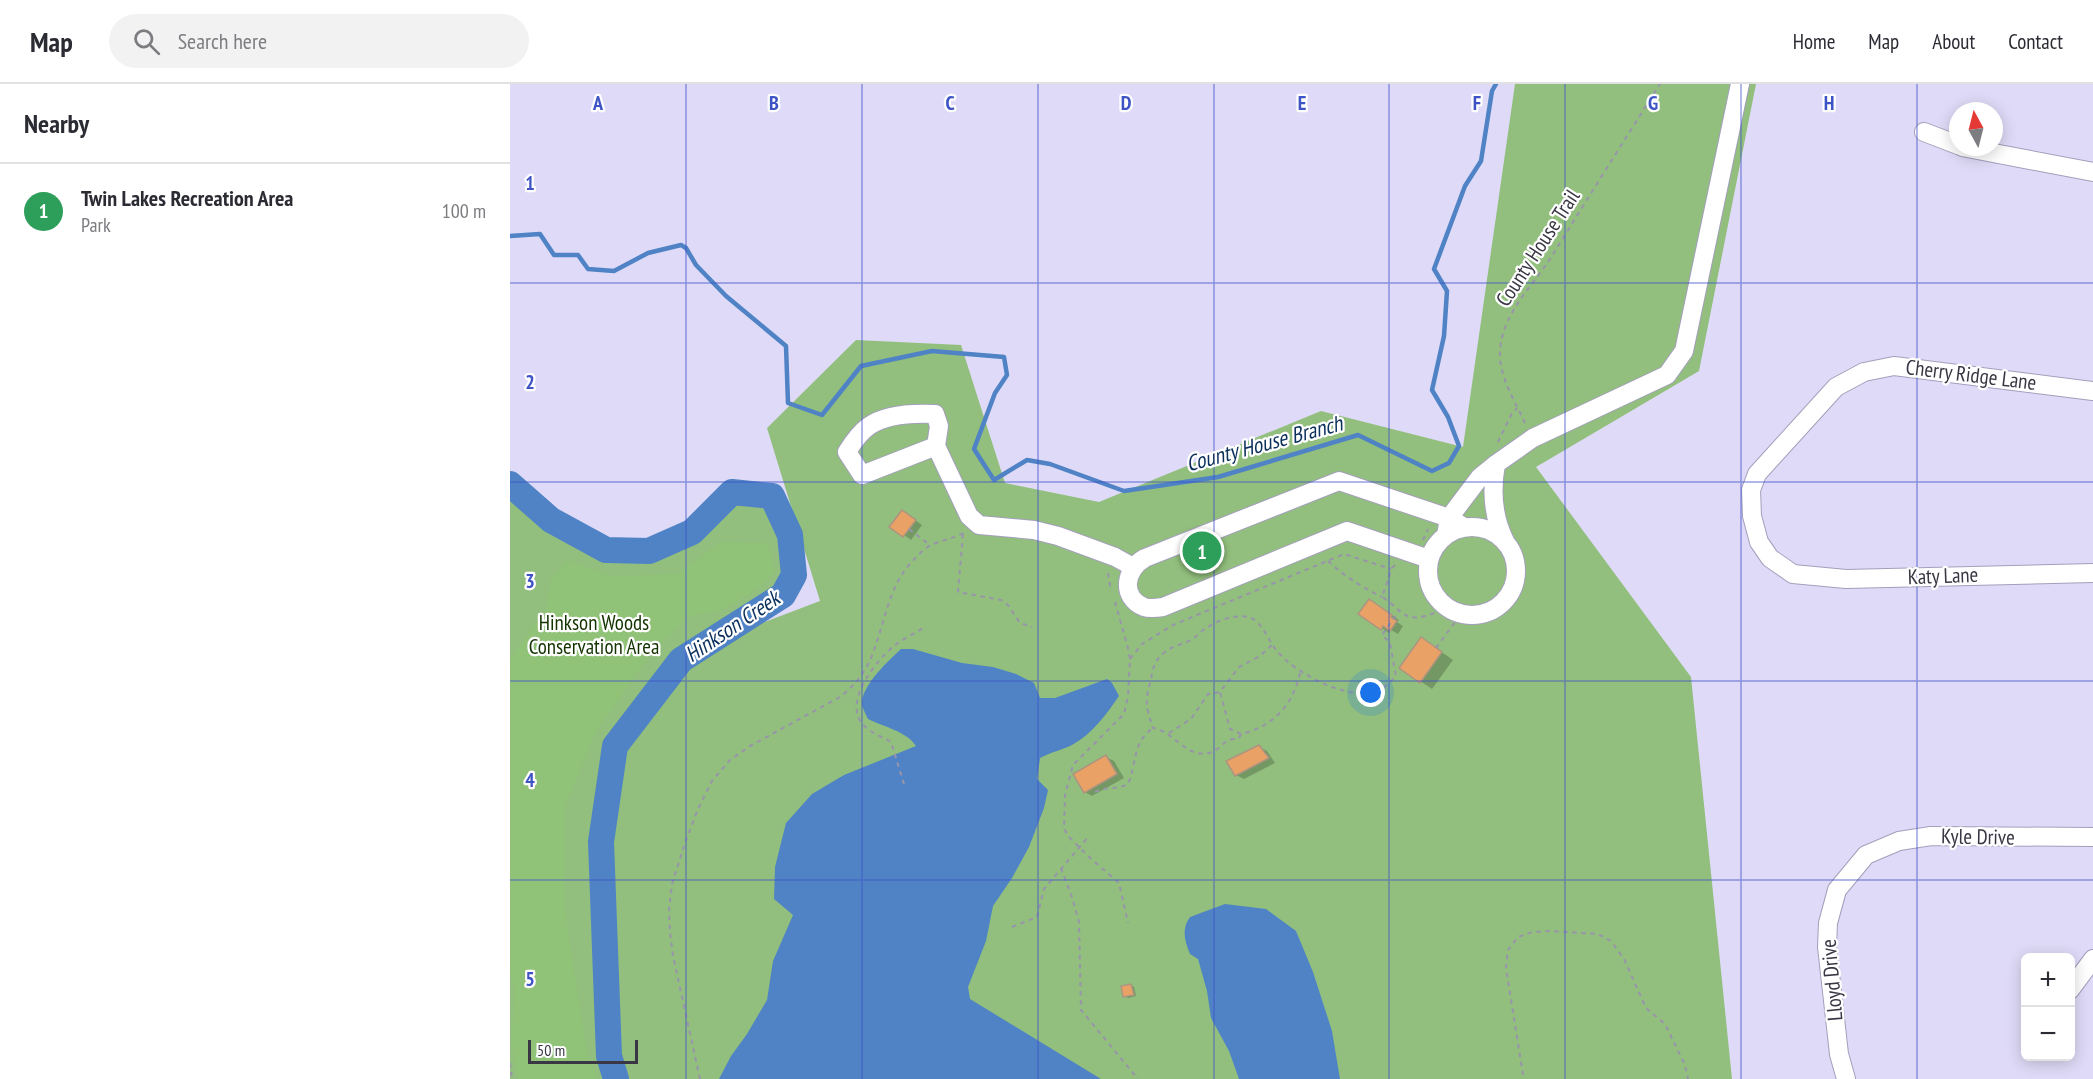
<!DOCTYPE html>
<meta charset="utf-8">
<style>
:root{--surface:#fff;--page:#f2f2f3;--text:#2b2b33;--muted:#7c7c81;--line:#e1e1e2;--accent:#3e53c6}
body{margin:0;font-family:"PT Sans Narrow",sans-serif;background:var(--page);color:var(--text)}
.controls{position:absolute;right:18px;bottom:18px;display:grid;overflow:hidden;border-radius:9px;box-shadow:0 3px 15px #0003}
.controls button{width:54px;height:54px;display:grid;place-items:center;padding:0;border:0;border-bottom:2px solid var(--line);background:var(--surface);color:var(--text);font:30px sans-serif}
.compass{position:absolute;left:1439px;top:18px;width:54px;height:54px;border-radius:50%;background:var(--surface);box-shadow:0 3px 15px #0003;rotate:353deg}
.scale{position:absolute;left:18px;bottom:15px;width:110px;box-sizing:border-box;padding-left:6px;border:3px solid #393743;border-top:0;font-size:16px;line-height:21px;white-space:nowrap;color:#393743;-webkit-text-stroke:4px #fff;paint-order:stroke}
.you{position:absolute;left:861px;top:609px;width:21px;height:21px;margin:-15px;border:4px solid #fff;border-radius:50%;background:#1a73e8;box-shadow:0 0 0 9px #1a73e833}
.badge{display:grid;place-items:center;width:39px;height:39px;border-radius:50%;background:var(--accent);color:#fff;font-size:20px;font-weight:700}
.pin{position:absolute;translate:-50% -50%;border:3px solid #fff;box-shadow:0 2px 6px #0006}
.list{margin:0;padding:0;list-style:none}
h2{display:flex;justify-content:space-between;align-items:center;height:78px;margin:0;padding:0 24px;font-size:26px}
h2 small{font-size:20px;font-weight:400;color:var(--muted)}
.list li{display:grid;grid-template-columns:39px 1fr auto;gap:18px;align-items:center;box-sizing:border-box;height:96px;padding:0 24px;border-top:2px solid var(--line)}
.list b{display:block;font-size:22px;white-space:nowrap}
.list p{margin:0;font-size:20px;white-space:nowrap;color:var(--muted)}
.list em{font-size:20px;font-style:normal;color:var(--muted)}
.icon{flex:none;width:33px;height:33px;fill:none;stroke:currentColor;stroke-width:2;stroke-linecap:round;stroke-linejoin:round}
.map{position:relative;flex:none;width:1583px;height:995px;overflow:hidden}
header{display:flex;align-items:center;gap:36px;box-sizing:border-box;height:84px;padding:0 30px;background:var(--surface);border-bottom:2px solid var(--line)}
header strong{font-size:28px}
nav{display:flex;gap:33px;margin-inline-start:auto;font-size:21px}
.search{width:420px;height:54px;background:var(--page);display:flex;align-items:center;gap:15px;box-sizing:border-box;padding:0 21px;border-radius:33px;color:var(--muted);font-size:22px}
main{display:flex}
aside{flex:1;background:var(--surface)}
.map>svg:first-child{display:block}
</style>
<header>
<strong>Map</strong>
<div class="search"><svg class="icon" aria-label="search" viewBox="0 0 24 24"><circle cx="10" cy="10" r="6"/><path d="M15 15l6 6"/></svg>Search here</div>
<nav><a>Home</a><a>Map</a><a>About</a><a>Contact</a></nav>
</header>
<main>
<aside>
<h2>Nearby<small></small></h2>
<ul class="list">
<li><span class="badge" style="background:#2e9e5b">1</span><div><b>Twin Lakes Recreation Area</b><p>Park</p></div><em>100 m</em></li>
</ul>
</aside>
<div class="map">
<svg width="1583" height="995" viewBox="0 0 1583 995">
<rect width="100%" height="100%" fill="#dfdaf7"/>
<path fill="#92bf7d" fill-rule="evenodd" d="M1005,0H1246L1189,287L1026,383L1181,593L1222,995H115L98,920L99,972L106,995H0V400L41,436L96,466L139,467L182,448L222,408L262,412L280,451L284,491L273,511L171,576L149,605L213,554L310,517L257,344L346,256L451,261L495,399L589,418L811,327L953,363ZM128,632V633L102,686L105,662Z"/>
<path fill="#90c278" d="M210,458L258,459L265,488L241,509L210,526L180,532L143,566L85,649L55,723V829L77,968L87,995H8L2,964L4,904L0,884V576L37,523L41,495L58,476L99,492L168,490Z"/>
<path fill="#4f83c5" d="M391,565H403L452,579L483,583L506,590L524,599L530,614H545L597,595L602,599L609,612C596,631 582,650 562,661C552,666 541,668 530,674L527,695L538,706L534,724L519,763L502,794L483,822L476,857L458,903L460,915L591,995H209L221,972L237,950L257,916L263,877L283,831L264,815L265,783L276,739L302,710L334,691L406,662C396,647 374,643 358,635C356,631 353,625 352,621C350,603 379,576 391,565Z
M715,820L756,825L786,847L803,888L822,947L830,995H729L719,967L701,934L697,907L688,875L680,870C675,858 671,845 680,833Z"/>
<path fill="#0003" d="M400,432L412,441L401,456L394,451Z
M867,521L889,536L887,538L893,542L888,550L881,546L879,549L851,529Z
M923,562L943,576L922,605L891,584Z
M749,663L757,667L765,679L734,695L726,691Z
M596,673L604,677L614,694L582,712L575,708Z
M621,901L624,903L626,912L618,914L614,912Z"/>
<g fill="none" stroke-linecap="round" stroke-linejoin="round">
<path stroke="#4f83c5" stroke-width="4.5" d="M0,152L30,150L44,171H68L78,185L104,187L138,169L171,161L176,164L186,181L216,212L276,262L278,319L312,331L351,282L422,267L494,273L497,291L485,309L464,365L484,396L517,376L540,380L614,407L708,393L848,351L922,387L939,379L949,362L938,333L922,306L934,252L937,207L924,185L955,102L971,77L982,7L986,0"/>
<path stroke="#4f83c5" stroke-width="26" d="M0,400L41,436L96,466L139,467L182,448L222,408L262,412L280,451L284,491L273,511L171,576L105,662L91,758L99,972L106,995"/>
</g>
<path fill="#eaa166" stroke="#ad9481" stroke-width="1.5" d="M392,426L406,436L393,453L379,443Z
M859,515L882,531L881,533L887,537L880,547L873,542L871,546L848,530Z
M911,553L932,568L910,599L889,584Z
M749,661L759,674L725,692L716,677Z
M596,671L607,690L574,709L563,690Z
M621,900L624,911L613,913L611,902Z"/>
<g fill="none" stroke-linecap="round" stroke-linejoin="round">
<g stroke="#a39fbb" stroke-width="20">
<path id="minor" d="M1414,48L1448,61
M1452,63L1583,88
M1583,307L1384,282L1354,288L1326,303L1247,390L1241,406L1242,432L1249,458L1260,474L1283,490L1336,495L1583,489
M426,362L429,342L425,330C405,329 376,330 359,342C349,349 343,358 337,368L352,391L426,362L459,432L469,441L524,446L548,452L605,473L623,483
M986,380C981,407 983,433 995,457
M918 487a44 44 0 1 1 88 0a44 44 0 1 1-88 0Z
M936,451L939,434L970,393L986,380L1023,354L1157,291L1174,267L1230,0
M919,475L837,447L653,523C647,524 640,525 634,523C610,513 615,485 635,474L829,397L939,434L954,443
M1560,906L1583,875
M1336,995L1329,970L1317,863L1318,839L1327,806L1356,771L1389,757L1421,752L1583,753"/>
</g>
<path stroke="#9894aa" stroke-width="2" stroke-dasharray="4.5 4.5" stroke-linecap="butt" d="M1015,339C1005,317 988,291 990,266C993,229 1021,204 1040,175C1076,117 1113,58 1150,0
M988,358L1001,331L1007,324
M399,445L420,461
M453,450L448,508L491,516L498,521L510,539L522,543
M913,456L918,445
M818,477C834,492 852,503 872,513
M885,481L882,484L872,513C897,529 893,541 927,528
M598,489L601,507
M920,515C930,532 938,535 957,539
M605,518L618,564L620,575L618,612L614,630L563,681L555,711L554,744L558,752L579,773L609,799L618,839
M926,564L951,530
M620,575L632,560L663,541L834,470L881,485
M790,589C783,621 764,642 731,650L729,654C726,655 722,655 719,656C711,660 708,667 699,669C675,674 664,647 643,644C635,620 635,618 641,595C643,584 645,575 655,568C664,561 675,560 684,554C688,551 691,547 695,545C706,537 724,530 738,533C752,536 758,557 767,567C785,589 840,619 869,606C876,603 881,597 886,592L880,559L872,551L889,527
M659,649L681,635L698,610L710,608
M731,650L720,645L710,608L729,583L750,572L762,561
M394,700L381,658C371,652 358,648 351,638C335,615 366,577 384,562C393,555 405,549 415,543
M585,708C596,702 607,706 618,700C627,680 622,658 643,644
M551,784L562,813L569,838L571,926L628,995
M502,843L527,833L534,805L579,752
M0,979L2,995
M1013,991L996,884L998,866L1008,853L1022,848L1041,847L1088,850L1101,857L1114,875L1136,924L1155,940L1175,981L1178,995
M190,995L163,872L160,848L159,827L162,800L176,756L188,725L202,697L220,676L240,662L330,613C344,602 354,590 361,574C374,543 377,507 399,481C405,474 415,463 423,460C433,456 445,454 453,449"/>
<use href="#minor" stroke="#fff" stroke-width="18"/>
</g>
<path fill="none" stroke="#3e53c6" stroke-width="1.5" stroke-opacity="0.55" d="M176,0V995M352,0V995M528,0V995M704,0V995M879,0V995M1055,0V995M1231,0V995M1407,0V995M0,199H1583M0,398H1583M0,597H1583M0,796H1583"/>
<g text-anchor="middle" stroke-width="4.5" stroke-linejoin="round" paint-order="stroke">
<g font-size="21" fill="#393743" stroke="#fff">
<text transform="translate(1028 164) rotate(-57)" y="7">County House Trail</text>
<text transform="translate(1461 291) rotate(7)" y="7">Cherry Ridge Lane</text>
<text transform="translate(1433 492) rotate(-2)" y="7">Katy Lane</text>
<text transform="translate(1468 753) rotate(1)" y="7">Kyle Drive</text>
<text transform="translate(1322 896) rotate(-95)" y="7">Lloyd Drive</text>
</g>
<g font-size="21" fill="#133300" stroke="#fff">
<text x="84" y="546">Hinkson Woods<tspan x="84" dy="24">Conservation Area</tspan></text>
</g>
<g font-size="22" font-style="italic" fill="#0b305b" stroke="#fff">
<text transform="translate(754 359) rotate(-15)" y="8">County House Branch</text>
<text transform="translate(222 542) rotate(-34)" y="8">Hinkson Creek</text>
</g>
</g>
<g font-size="20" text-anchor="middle" font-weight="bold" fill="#3e53c6" stroke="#fff" stroke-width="4.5" stroke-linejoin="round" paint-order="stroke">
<text x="88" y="26">A</text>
<text x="264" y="26">B</text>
<text x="440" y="26">C</text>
<text x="616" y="26">D</text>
<text x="792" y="26">E</text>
<text x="967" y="26">F</text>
<text x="1143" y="26">G</text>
<text x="1319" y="26">H</text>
<text x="20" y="106">1</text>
<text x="20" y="305">2</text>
<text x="20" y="504">3</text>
<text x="20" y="703">4</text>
<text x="20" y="902">5</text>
</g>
</svg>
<div class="controls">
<button>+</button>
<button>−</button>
</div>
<svg class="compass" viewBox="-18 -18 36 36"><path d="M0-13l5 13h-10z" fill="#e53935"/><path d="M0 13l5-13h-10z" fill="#7c7c81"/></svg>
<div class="scale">50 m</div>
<div class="you"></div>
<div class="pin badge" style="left:692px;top:467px;background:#2e9e5b">1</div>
</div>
</main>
